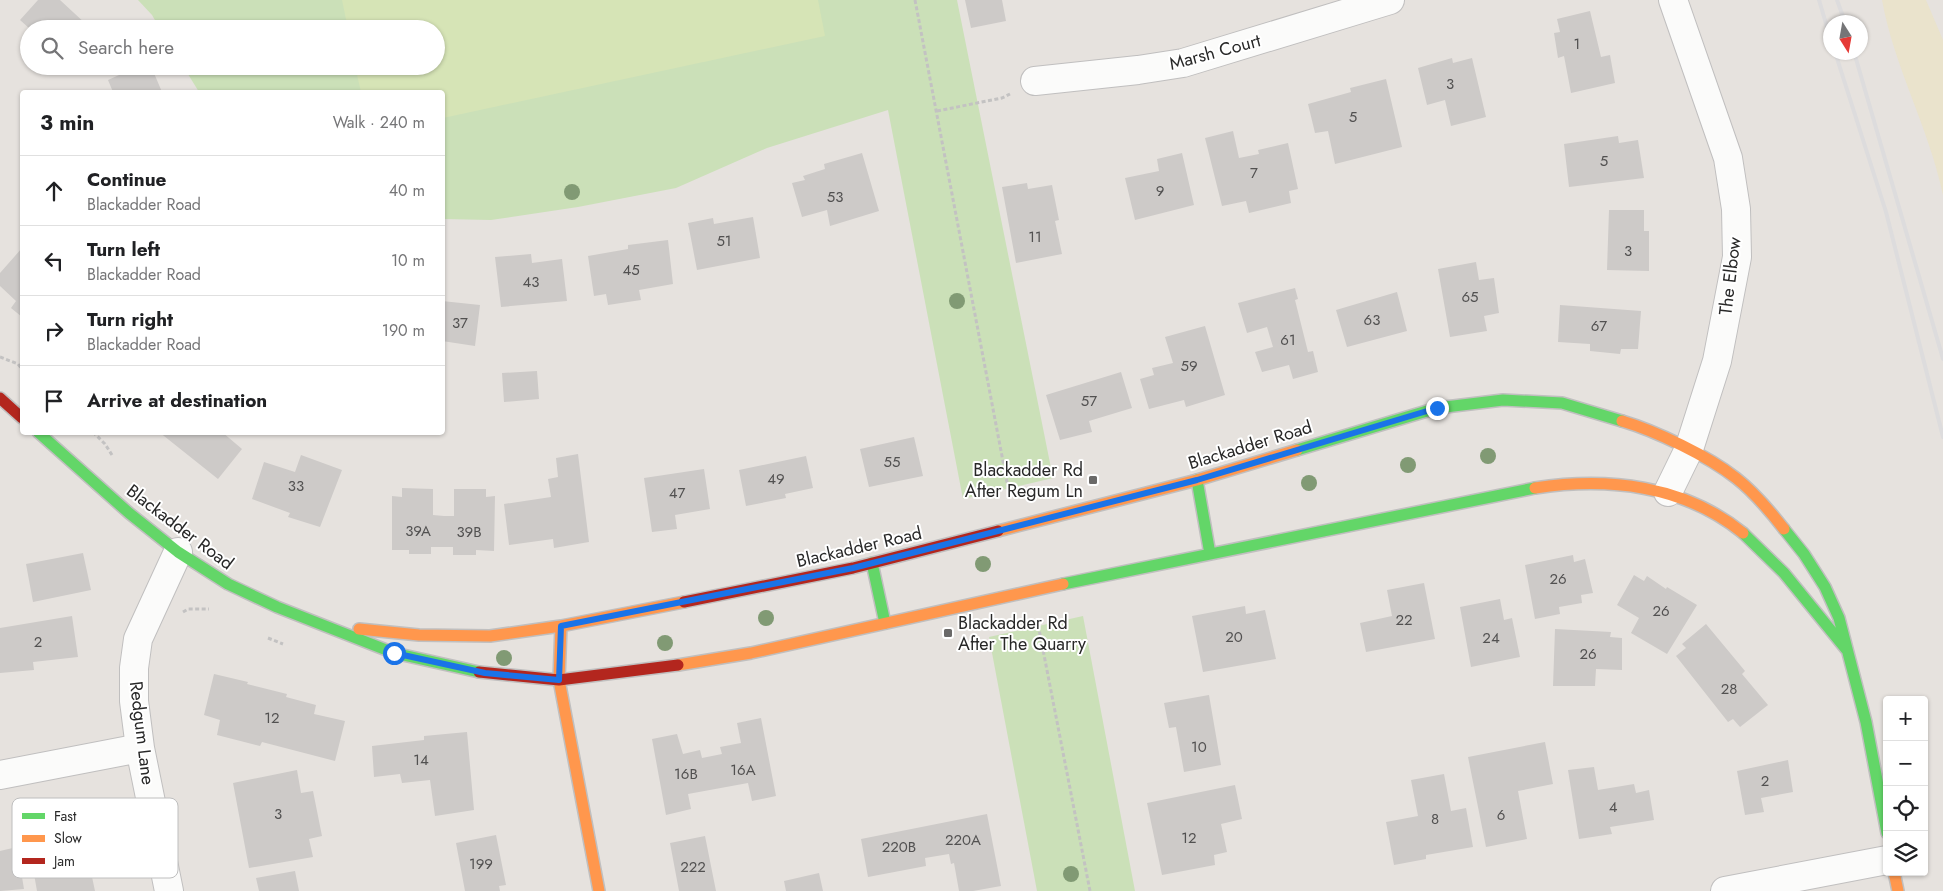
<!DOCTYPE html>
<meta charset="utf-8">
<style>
:root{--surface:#fff;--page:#f6f6f6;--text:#202124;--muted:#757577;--line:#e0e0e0}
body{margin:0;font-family:Jost,sans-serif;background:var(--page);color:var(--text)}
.controls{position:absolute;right:15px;bottom:15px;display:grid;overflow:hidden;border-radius:5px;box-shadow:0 1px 4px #0004}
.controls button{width:45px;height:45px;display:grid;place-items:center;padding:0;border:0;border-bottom:1px solid var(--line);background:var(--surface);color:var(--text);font:25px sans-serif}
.compass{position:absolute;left:1823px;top:15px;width:45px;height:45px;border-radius:50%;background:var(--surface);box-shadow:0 1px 4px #0004;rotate:169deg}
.stop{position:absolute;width:15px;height:15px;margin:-11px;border:4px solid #1a73e8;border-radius:50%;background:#fff}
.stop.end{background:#1a73e8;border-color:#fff;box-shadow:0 1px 5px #0008}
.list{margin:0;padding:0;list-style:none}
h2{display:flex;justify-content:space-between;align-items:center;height:65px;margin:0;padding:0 20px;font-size:21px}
h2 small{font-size:16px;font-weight:400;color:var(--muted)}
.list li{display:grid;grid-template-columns:32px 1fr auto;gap:15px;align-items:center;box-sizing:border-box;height:70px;padding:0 20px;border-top:1px solid var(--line)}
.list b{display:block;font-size:19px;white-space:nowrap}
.list p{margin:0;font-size:16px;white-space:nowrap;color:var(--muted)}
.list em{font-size:16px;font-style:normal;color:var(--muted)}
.icon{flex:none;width:28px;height:28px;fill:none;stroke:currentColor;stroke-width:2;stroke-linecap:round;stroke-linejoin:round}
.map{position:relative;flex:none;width:1943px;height:891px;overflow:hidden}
.search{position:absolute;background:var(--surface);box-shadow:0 1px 4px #0004;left:20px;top:20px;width:425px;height:55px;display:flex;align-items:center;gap:12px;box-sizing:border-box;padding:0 18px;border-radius:28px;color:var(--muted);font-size:19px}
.panel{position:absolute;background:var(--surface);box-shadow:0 1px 4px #0004;left:20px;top:90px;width:425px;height:345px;border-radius:5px}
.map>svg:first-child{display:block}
</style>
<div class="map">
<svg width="1943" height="891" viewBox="0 0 1943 891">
<rect width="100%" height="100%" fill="#e6e2de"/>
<path fill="#cbe0b8" d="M138,0H957L1053,478L963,499L888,110L767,148L676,188L578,207L491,220L443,219L442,92H199L183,66H436V29H160L152,15Z
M1083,616L1135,891H1037L989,637Z"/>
<path fill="#eae3cc" d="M1882,0H1926L1943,40V195C1929,128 1894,67 1882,0Z"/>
<path fill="#d6e4b6" d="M342,0H818L825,36L443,118L442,92H361L355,66H436V29H348Z"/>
<path fill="#cdcac8" d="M38,0H60L87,25L90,21L99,29H30L20,20Z
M965,0H1002L1006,21L971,28Z
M1590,11L1601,57L1610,55L1615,83L1571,93L1564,56L1558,58L1554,33L1560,32L1557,19Z
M1452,58L1453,63L1472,58L1486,117L1451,126L1445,100L1427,105L1418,68Z
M71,66H88L80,75Z
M139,66H151L162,92H113L108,80Z
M1386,79L1402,147L1335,164L1328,131L1315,133L1308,104L1351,92L1350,88Z
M1233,131L1239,158L1259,154L1258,150L1288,143L1298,189L1289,191L1291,203L1249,213L1246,201L1222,206L1205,138Z
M1618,136L1619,143L1638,140L1644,178L1569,187L1564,144Z
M862,153L879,211L830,226L827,210L802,217L792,183L805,180L803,176L825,169L824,164Z
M1182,153L1194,205L1135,220L1125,178L1159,171L1157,159Z
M1027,183L1028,189L1052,185L1059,220L1055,221L1062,254L1016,263L1002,187Z
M1609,210H1644V231H1649V271L1607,270Z
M753,217L760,258L697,270L688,223L713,218L714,224Z
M668,240L673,284L639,290L641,300L608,305L606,294L594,296L588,256L628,249V245Z
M22,248V317L11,308L16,301L0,286V273Z
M531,254L532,263L562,259L567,301L501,307L495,257Z
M1476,262L1479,280L1494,278L1499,313L1484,316L1487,331L1450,337L1438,269Z
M1295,288L1298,299L1295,300L1308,352L1313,351L1318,372L1293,379L1289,365L1262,372L1255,352L1273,347L1267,327L1247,333L1238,303Z
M1397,292L1407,331L1347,347L1336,310Z
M442,301L480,305L475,346L442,341Z
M1560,305L1641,311L1638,349H1621L1620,354L1590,351V344L1558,342Z
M1205,326L1225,395L1186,407L1184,400L1149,409L1140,379L1154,375L1152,368L1173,363L1165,337Z
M537,371L539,399L504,402L502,373Z
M1121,372L1132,408L1089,421L1092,432L1060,440L1046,395Z
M159,432H222L242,449L218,479Z
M914,437L923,476L869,487L860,449Z
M578,454L589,542L554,548L553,539L509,545L504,504L551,497L548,479L558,477L556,458Z
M301,455L342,470L320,527L288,517L290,513L252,499L264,462L295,472Z
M806,456L813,488L785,494L786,498L746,506L739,470Z
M704,469L710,509L675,515L677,529L652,532L644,478Z
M402,488L433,489V515L444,516H454V489H486V497L495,496L494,551L476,550V555H453V547H431V554H409V550H392V496L402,497Z
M83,553L91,590L33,602L26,564Z
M1573,555L1574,562L1585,559L1593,593L1581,595L1582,603L1559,607L1560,614L1535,619L1525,565Z
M1634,575L1644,581L1647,576L1666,589L1667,587L1697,605L1667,654L1631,633L1639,618L1617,605Z
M1424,583L1435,639L1366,652L1360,623L1392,616L1387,590Z
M1500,599L1504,620L1512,618L1520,657L1471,667L1460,607Z
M1245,606L1246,614L1265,610L1276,659L1203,672L1192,616Z
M72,616L78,657L33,662L34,670L0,673V628Z
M1706,624L1745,671L1742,674L1768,705L1740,727L1733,719L1728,722L1676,656L1686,648L1682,644Z
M1555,629L1611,632L1610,637L1622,638V670L1596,669L1595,686H1553Z
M214,674L248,682L247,684L287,694L286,697L316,705L314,714L345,721L335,761L262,742L260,746L217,735L220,720L204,715Z
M1209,695L1221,765L1184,772L1176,727L1169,728L1164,703Z
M761,718L776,796L752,801L748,783L688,794L691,809L666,815L652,739L677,734L683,754L700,750L702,758L722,754L720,747L741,743L737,723Z
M467,732L474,810L435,816L430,780L402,783L400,774L374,777L372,746L424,740V736Z
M1545,742L1553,784L1518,791L1527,839L1486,847L1468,757Z
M1788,760L1793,792L1761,798L1764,812L1745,815L1737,771Z
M1594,767L1598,790L1634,784L1636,793L1649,790L1654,820L1610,827L1612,834L1579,839L1568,770Z
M297,770L301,793L313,791L322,836L309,839L313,857L249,868L233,783Z
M1444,774L1451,811L1466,808L1473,847L1426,855V859L1394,865L1386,822L1418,816L1411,780Z
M1235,785L1242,819L1221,824L1227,852L1214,855L1215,865L1162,875L1147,803Z
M987,814L1001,886L973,891H959L954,863L951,864L949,854L925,858L926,866L868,877L861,839Z
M76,819L85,859L88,858L95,891H37L27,834L39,831L38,825Z
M496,835L506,885L499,886L500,891H465L456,843Z
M705,836L716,891H679L670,843Z
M17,847L24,889L0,891V851Z
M295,871L299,891H259L256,878Z
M819,873L823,891H786L784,881Z"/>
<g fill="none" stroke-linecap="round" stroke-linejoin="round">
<g stroke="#c0bfbf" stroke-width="30">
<path id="street" d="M1035,81L1138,70L1183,63L1390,0
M1668,492L1689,449L1717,361L1737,257L1736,209L1728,158L1673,0
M0,775L140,748
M169,891L140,748L134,701V668L138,639L178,552
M1725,891L1887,860"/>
</g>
<g stroke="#c0bfbf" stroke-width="14">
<path id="fast" d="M38,432L129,513L178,552L228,584L277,607L394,653L479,672
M1297,450L1437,408L1503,400L1562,403L1622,421
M1197,480L1210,554
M1784,529L1804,554L1825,587L1839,618L1866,722L1887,833
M1743,533L1784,573L1846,649
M872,563L885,623
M1063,584L1535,488"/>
</g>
<g stroke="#c0bfbf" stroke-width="14">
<path id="slow" d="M1622,421C1656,431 1708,456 1736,478C1754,492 1770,511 1784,529
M1535,488C1608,477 1684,485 1743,533
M998,531L1197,480L1297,450
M561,626L559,680L599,891
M359,629L419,635L490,636L561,626L684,602
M678,665L751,653L1063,584
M1894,872L1898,891"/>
</g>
<g stroke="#c0bfbf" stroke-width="14">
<path id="jam" d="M0,398L22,418
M684,602L853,568L998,531
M479,672L559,680L678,665"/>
</g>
<path stroke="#c3c2c2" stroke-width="3" stroke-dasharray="4 2.5" stroke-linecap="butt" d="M915,0L1010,498
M937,111L1002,98L1010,94
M0,357L18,364L22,369
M93,432L105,444L112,455
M183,612L188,609H209
M1037,619L1090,891
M268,638L283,644"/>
<use href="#street" stroke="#fbfbfa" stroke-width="28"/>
<use href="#fast" stroke="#63d668" stroke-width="11"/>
<use href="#slow" stroke="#ff974d" stroke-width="11"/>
<use href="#jam" stroke="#b3261e" stroke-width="11"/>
<path stroke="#dddcdd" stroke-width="4" d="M1819,0L1830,37
M1837,0L1845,22
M1835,52L1886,212L1943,437
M1854,52L1943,359"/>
</g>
<g fill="#819a74">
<circle cx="572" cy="192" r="8"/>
<circle cx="957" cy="301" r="8"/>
<circle cx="1488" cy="456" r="8"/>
<circle cx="1408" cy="465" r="8"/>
<circle cx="1309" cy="483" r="8"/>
<circle cx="983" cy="564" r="8"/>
<circle cx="766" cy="618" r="8"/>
<circle cx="665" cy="643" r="8"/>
<circle cx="504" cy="658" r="8"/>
<circle cx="1071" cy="874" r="8"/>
</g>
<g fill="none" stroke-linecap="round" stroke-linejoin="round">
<path stroke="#1a73e8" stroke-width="6" d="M394,653L485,673L559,680L561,626L853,568L1197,480L1437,408"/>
</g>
<g fill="#6a6968" stroke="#fff" stroke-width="2">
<rect x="1088" y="475" width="10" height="10" rx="2.5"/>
<rect x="943" y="628" width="10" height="10" rx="2.5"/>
</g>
<g text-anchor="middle" stroke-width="4" stroke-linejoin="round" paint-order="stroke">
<g font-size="15" fill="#525151">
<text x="1577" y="49">1</text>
<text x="1450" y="89">3</text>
<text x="1353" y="122">5</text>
<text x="1604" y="166">5</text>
<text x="1254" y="178">7</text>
<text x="1160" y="196">9</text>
<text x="835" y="202">53</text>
<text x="1035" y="242">11</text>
<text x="724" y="246">51</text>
<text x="1628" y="256">3</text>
<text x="631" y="275">45</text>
<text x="531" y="287">43</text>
<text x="1470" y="302">65</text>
<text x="1372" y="325">63</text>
<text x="460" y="328">37</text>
<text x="1599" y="331">67</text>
<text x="1288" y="345">61</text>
<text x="1189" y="371">59</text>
<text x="1089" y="406">57</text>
<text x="892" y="467">55</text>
<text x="776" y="484">49</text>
<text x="296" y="491">33</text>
<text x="677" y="498">47</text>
<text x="418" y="536">39A</text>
<text x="469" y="537">39B</text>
<text x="1558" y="584">26</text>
<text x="1661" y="616">26</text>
<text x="1404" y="625">22</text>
<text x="1234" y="642">20</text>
<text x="1491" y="643">24</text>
<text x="38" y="647">2</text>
<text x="1588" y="659">26</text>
<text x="1729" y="694">28</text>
<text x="272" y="723">12</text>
<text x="1199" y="752">10</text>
<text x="421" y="765">14</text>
<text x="743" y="775">16A</text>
<text x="686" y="779">16B</text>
<text x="1765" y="786">2</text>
<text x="1613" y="812">4</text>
<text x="278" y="819">3</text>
<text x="1501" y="820">6</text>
<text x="1435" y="824">8</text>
<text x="1189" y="843">12</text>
<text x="963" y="845">220A</text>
<text x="899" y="852">220B</text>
<text x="481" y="869">199</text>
<text x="693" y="872">222</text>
</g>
<g font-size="18" fill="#282828" stroke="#fff">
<text transform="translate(1215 52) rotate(-15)" y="6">Marsh Court</text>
<text transform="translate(1730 276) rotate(-83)" y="6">The Elbow</text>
<text transform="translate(1250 445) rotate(-17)" y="6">Blackadder Road</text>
<text transform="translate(180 527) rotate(37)" y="6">Blackadder Road</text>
<text transform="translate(859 547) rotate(-13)" y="6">Blackadder Road</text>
<text transform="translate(142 733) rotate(83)" y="6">Redgum Lane</text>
</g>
<g font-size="18" fill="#282828" stroke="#fff" text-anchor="end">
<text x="1083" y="476">Blackadder Rd<tspan x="1083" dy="21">After Regum Ln</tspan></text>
<text x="958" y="629" text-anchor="start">Blackadder Rd<tspan x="958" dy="21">After The Quarry</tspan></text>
</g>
</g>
<rect x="12" y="798" width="166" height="80" rx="8" fill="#fff" stroke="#bebebe" stroke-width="1"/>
<rect x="22" y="813" width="23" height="6" fill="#63d668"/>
<rect x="22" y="835" width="23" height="7" fill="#ff974d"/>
<rect x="22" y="858" width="23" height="6" fill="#b3261e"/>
<g font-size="14" fill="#282828">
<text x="54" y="821">Fast</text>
<text x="54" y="843">Slow</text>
<text x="54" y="866">Jam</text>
</g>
</svg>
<div class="controls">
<button>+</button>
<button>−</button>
<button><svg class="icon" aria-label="locate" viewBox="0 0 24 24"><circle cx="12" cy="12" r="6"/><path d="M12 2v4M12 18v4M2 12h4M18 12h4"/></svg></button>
<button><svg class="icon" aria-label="layers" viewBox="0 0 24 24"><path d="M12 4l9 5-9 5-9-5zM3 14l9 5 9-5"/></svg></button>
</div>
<svg class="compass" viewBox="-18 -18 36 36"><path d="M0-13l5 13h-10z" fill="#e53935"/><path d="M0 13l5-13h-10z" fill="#757577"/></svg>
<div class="stop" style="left:394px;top:653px"></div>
<div class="stop end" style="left:1437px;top:408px"></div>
<div class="search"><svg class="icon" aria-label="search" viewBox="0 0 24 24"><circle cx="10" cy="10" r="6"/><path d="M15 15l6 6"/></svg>Search here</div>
<section class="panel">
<h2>3 min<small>Walk · 240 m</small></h2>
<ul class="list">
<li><svg class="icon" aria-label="ahead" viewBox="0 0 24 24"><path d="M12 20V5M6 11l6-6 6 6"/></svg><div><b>Continue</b><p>Blackadder Road</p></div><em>40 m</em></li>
<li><svg class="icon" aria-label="left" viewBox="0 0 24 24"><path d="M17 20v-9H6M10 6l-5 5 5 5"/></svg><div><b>Turn left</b><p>Blackadder Road</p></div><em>10 m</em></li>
<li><svg class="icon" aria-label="right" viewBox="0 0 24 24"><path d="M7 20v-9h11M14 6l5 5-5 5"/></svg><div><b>Turn right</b><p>Blackadder Road</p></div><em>190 m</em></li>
<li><svg class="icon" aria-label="arrive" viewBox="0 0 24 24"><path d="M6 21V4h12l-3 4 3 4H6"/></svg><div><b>Arrive at destination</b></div></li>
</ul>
</section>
</div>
